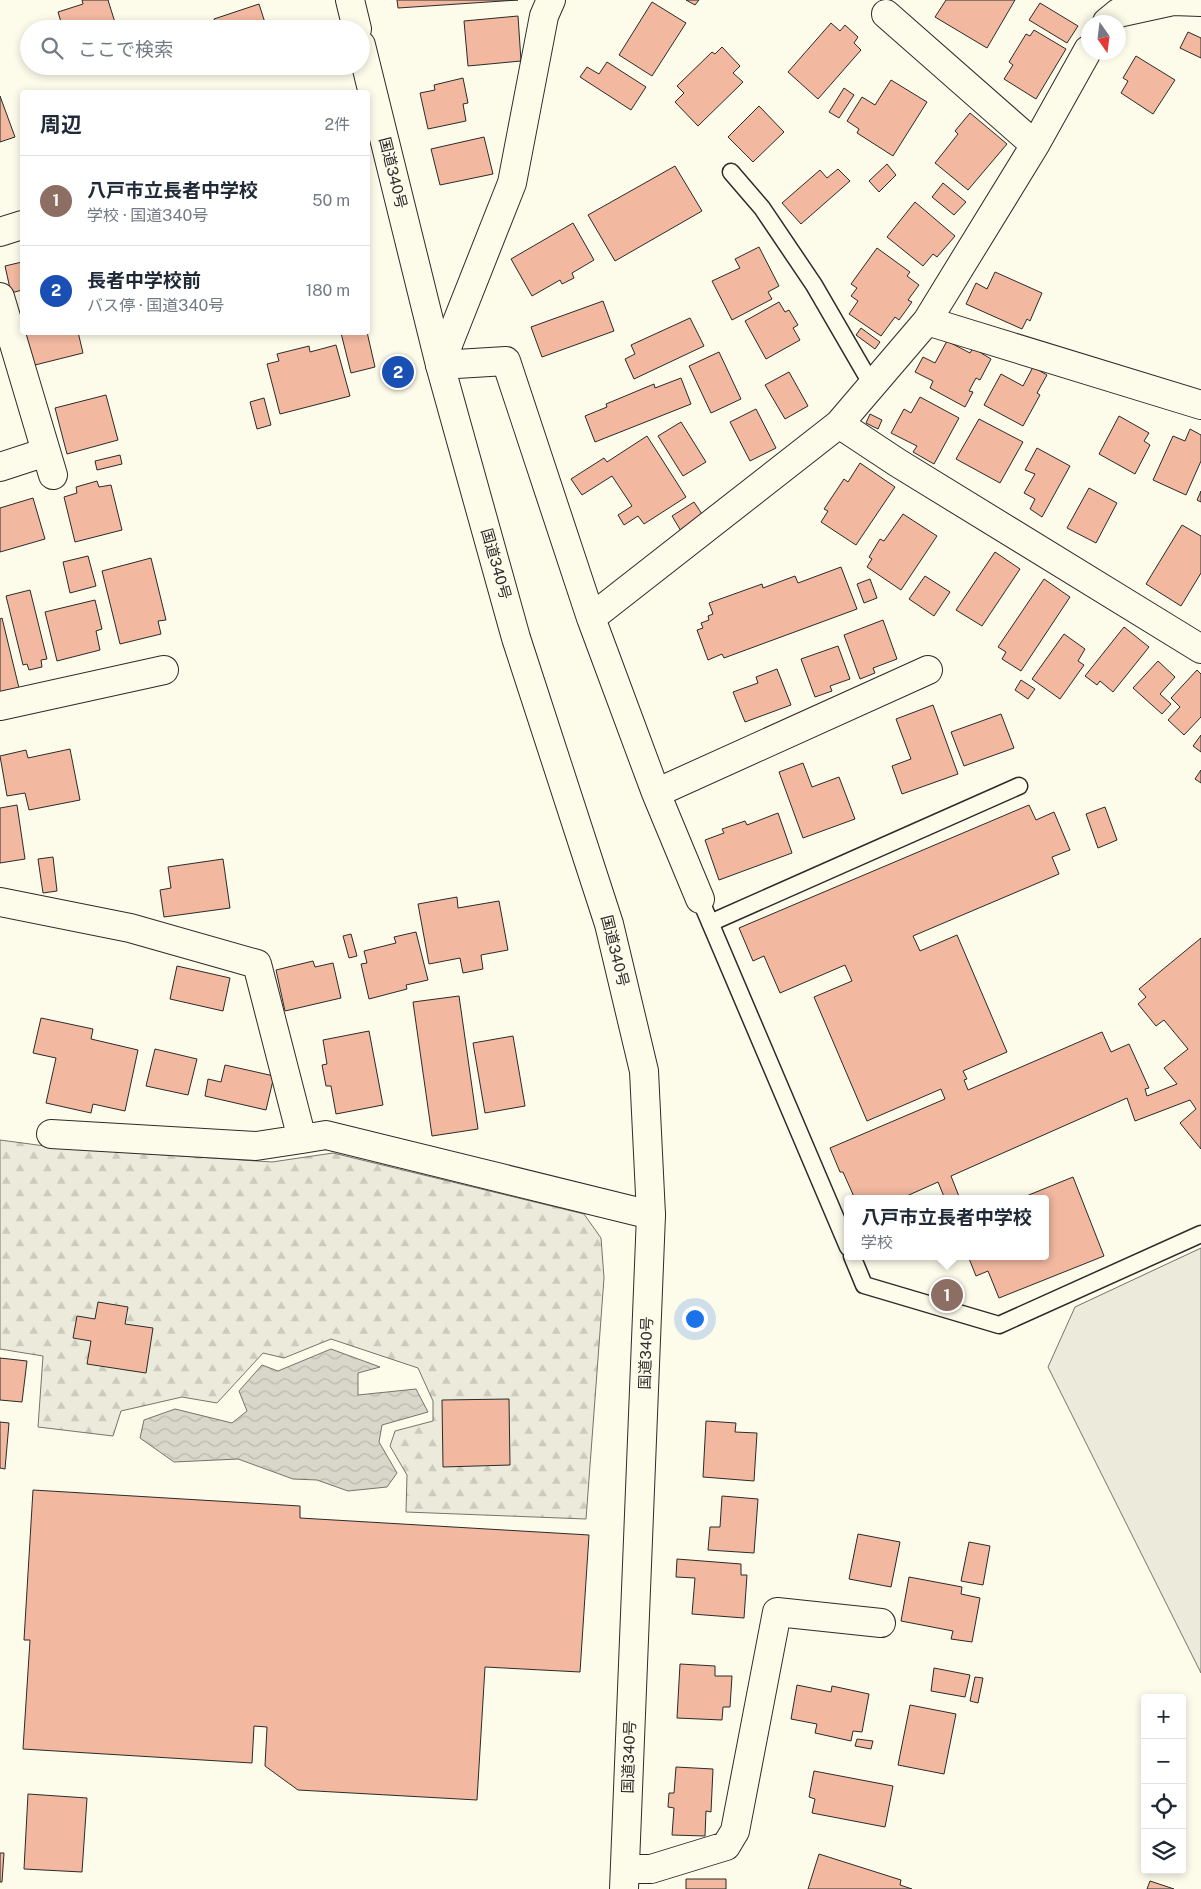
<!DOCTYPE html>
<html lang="ja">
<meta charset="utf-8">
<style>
:root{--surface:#fff;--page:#f2f2f3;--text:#1f2937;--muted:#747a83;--line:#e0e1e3;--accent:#c62828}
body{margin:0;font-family:"Public Sans","Noto Sans JP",sans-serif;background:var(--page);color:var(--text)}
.controls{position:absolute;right:15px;bottom:15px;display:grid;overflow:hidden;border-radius:5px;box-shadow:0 2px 8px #0003}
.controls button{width:45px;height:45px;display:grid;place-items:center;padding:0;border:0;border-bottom:1px solid var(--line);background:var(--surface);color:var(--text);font:25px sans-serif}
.compass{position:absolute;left:1081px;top:15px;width:45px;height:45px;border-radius:50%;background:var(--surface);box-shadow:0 2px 8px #0003;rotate:166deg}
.you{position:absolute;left:694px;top:1318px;width:18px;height:18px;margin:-12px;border:4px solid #fff;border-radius:50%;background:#1a73e8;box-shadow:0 0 0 8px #1a73e833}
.badge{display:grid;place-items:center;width:32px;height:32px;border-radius:50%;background:var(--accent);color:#fff;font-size:16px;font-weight:700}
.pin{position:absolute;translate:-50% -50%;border:2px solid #fff;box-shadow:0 1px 5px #0006}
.popup{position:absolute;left:844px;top:1195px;width:205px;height:65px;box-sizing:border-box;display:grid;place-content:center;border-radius:5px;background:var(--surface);filter:drop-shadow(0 1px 4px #0005);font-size:16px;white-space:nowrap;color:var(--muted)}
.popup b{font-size:19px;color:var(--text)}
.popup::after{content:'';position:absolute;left:50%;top:100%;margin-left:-10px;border:10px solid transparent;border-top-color:var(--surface)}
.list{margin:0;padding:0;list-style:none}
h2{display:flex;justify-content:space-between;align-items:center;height:65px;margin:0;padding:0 20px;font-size:21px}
h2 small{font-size:16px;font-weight:400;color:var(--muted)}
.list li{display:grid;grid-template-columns:32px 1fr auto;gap:15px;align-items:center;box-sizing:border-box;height:90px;padding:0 20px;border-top:1px solid var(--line)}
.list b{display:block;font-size:19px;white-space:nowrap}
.list p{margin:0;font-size:16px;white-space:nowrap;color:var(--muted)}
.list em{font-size:16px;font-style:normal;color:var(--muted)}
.icon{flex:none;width:28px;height:28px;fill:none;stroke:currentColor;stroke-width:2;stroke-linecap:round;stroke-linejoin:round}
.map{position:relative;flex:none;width:1201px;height:1889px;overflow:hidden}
.search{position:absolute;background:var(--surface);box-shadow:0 2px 8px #0003;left:20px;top:20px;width:350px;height:55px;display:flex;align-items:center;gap:12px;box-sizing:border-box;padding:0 18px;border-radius:28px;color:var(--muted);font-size:19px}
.panel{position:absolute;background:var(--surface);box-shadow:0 2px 8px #0003;left:20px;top:90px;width:350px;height:245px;border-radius:5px}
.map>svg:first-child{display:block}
</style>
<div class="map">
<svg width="1201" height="1889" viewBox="0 0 1201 1889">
<defs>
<pattern id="forest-firs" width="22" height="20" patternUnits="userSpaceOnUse" patternTransform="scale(1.25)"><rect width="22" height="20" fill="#ecebdb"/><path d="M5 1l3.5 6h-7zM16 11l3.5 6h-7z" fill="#cbcabc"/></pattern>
<pattern id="water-waves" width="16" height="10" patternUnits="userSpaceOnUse" patternTransform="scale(1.25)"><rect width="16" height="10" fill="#d8d7c9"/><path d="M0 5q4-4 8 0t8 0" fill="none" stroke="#bab9ad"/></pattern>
</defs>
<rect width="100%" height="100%" fill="#fdfbea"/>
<path fill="#ecebdb" stroke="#74746e" d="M1201,1248V1673L1048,1367L1075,1307Z"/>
<path fill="url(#forest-firs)" stroke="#74746e" d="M0,1140L60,1148L272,1162L333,1153L584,1214L601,1238L604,1278L586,1519L406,1512L407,1475L390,1446L395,1431L433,1421V1401L418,1368L331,1339L284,1358L263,1353L217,1403L182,1397L121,1411L113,1436L38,1427L43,1356L0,1349Z"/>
<path fill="url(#water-waves)" stroke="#74746e" d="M331,1349L380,1367L358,1373V1395L416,1389L428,1412L382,1425L379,1442L397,1473L387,1487L348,1491L317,1480L293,1479L238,1459L174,1462L140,1438L144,1420L175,1409L232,1423L247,1411L239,1391L262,1365L278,1371Z"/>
<path fill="#f2b8a0" stroke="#2b2b2b" d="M82,0H108L117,29H63L58,12L83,4Z
M397,0H518L398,8Z
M686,0H699L695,5Z
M946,0H1015L987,48L935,17Z
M652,2L686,23L652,76L619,55Z
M1040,3L1078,26L1067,43L1029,20Z
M259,4L267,29H217L214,19Z
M518,16L521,61L468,66L464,21Z
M831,23L840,31L845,25L858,37L854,43L861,50L818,99L788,72Z
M1034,30L1066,49L1036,99L1004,79L1013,65L1009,62L1026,34L1030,36Z
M1188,32L1201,38V58L1180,48Z
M722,47L740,66L733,73L743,82L698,126L675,102L684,93L677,86L712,52L715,54Z
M1136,56L1175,80L1153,114L1121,93L1128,81L1123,78Z
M607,62L646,87L631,110L580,77L587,67L599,74Z
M463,78L468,103L463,104L466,121L428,129L420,93L435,90L434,85Z
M891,80L927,102L893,156L857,133L859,129L847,121L862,97L875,105Z
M844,88L854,95L839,118L829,112Z
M0,96L15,137L0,142Z
M759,106L784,132L753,162L728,137Z
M970,113L1007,144L968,190L935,163L958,134L955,131Z
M484,137L493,174L440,185L431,149Z
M887,164L896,175L879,192L869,181Z
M675,166L702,211L615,261L588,215Z
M838,169L850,181L801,224L782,203L820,170L827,178Z
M943,183L966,202L954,215L932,197Z
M915,202L955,236L937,257L933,254L923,266L887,237Z
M573,223L594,260L572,273L574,278L562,284L560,280L532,296L511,259Z
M759,247L779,286L768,292L772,299L732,320L712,281L740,268L735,259Z
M877,248L910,272L907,276L919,285L908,300L912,302L899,320L895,317L881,336L849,314L858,301L851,296L857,288L851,284Z
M22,262V290L11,293L5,266Z
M995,272L1042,293L1030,321L1027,319L1022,329L966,304L976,283L987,289Z
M603,301L614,331L542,357L531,327Z
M779,302L785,312L789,310L798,325L793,328L800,340L766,359L745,321Z
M22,311V331L18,312Z
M690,318L704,346L634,379L625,359L635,354L631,345Z
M861,328L880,342L875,349L856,335Z
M23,332H78L83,353L31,366Z
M367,332L375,367L351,373L341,333Z
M947,341L970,353L973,348L991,359L980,380L976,378L969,391L973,392L965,407L930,388L933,381L915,372L923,357L935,363Z
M336,345L350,396L280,414L267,364L279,361L277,354L309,346L310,352Z
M719,352L741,399L711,413L689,366Z
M1033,367L1047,375L1037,393L1040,395L1023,426L984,405L1001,374L1023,386Z
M789,372L808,406L785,419L765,385Z
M681,378L691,404L595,442L585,416L607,407L606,404L654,384L655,388Z
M106,395L118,440L67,454L55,408Z
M920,397L959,418L934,464L913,452L917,446L891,433L904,409L911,413Z
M264,398L271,425L257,429L250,402Z
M756,409L776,448L750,461L730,422Z
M870,414L882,420L878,429L866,423Z
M1119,416L1149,433L1144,441L1150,445L1135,474L1099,454Z
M979,419L1023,442L1000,483L956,459Z
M681,422L706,462L683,476L658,436Z
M1190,429L1201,435V461L1186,495L1153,480L1173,436L1185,441Z
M647,436L686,497L644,524L638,516L624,525L618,515L632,506L612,476L582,495L571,479L604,458L607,462Z
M1037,448L1070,466L1042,517L1030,509L1035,499L1024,493L1035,474L1025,470Z
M120,455L122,464L97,470L95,461Z
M860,463L895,487L856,545L821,522L828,511L824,509L844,479L848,482Z
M97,481L99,487L111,485L122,530L75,542L64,497L77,493L76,487Z
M1089,488L1117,503L1096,543L1067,528Z
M1201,491V502L1197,500Z
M33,498L45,539L0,552V508Z
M694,502L704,517L681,531L672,516Z
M903,514L937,536L901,590L867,567L872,559L869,557L880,539L884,541Z
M1182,525L1201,536V573L1181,606L1146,584Z
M995,552L1020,569L982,626L956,610Z
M88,556L96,586L70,593L63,562Z
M151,558L166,620L158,621L161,634L120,644L102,571Z
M841,567L857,609L724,658L722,654L708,660L697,630L703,628L701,623L709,620L708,616L713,614L709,603L762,584L763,588L795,576L798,583Z
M925,576L950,592L934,616L909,599Z
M870,579L877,598L864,603L857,584Z
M1044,579L1070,597L1021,671L1002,659L1006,652L998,647Z
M30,590L47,659L41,660L42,667L29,670L27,664L23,665L6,596Z
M95,600L102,629L96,631L100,650L57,661L45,612Z
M2,618L19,688L0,692V619Z
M883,620L897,659L873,668L875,673L860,679L844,635Z
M1124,627L1149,647L1113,692L1100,681L1097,685L1085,676Z
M1064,634L1085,649L1078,661L1084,665L1060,699L1032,679Z
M838,646L850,679L830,686L832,691L815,697L801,659Z
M1158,661L1175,677L1160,694L1171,704L1162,714L1133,688Z
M777,669L791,705L745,722L733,692L758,683L756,677Z
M1197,670L1201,674V717L1184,735L1168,720L1180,707L1171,698Z
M1021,680L1035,689L1028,699L1015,690Z
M933,705L958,774L902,794L892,766L911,759L896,719Z
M1001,714L1014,748L964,766L951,732Z
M1201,735V752L1193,746Z
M70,749L80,800L29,810L25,793L7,796L0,756L26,750L28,758Z
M803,763L812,787L839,777L855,819L803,838L779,772Z
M1201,770V783L1195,779Z
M17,805L25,859L0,863V808Z
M1029,805L1036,820L1054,812L1070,850L1052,857L1059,874L913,936L920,951L957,935L1007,1052L963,1071L967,1079L964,1080L968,1090L1102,1032L1111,1052L1129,1044L1149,1088L1145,1089L1147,1096L1177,1084L1164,1068L1188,1049L1164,1020L1156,1026L1138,1004L1146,997L1139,989L1201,938V1149L1180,1123L1196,1109L1190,1100L1135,1121L1127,1098L951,1176L960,1199H945L938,1182L900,1199H855L843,1172H840L830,1148L945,1099L941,1089L867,1121L814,997L852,981L845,965L780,993L764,956L753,961L739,928Z
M1105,807L1117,840L1098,848L1086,814Z
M778,813L792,853L719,880L705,840L724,833L722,829L745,821L747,825Z
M53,857L57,891L43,893L38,859Z
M223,859L230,908L164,917L160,890L171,888L168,867Z
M457,897L458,908L499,901L508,950L481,955L483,969L463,973L460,958L429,964L418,904Z
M416,932L428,980L406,985L407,989L369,999L361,964L367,963L364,951L396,943L394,937Z
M351,934L357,956L349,958L343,936Z
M313,961L315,967L333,963L341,998L285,1011L276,970Z
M177,966L230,978L223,1011L170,999Z
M459,996L478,1129L432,1136L413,1002Z
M41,1018L93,1029L91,1039L138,1050L125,1111L93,1104L91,1113L46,1103L56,1058L33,1053Z
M369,1031L383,1105L336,1114L331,1086H326L322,1065L327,1064L323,1040Z
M513,1036L525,1106L485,1113L473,1043Z
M155,1049L197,1059L188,1095L146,1086Z
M225,1065L274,1076L266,1110L205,1096L208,1079L221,1082Z
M1073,1177L1104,1256L999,1298L988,1271L976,1276L968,1256H1046V1199H1019Z
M98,1302L128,1307L125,1324L153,1328L146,1373L87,1364L91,1341L73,1338L77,1316L95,1319Z
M0,1358L27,1361L22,1402L0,1400Z
M509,1399L510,1465L443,1467L442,1400Z
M706,1421L736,1423L735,1432L757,1433L754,1481L703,1477Z
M0,1422L9,1423L5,1469L0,1468Z
M33,1490L300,1506V1518L589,1535L580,1672L485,1667L477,1800L298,1790L265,1766L267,1727L254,1726L252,1763L23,1749L30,1640H24Z
M722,1496L758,1499L754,1553L708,1550L710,1527H720Z
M858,1534L900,1542L891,1587L849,1579Z
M969,1542L990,1546L983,1585L961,1581Z
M677,1559L741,1564V1575H747L744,1618L692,1614L695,1578L676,1577Z
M909,1577L962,1587L961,1594L980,1598L972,1642L951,1639L953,1631L901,1621Z
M680,1664L715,1666V1676H732L730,1707H723L722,1720L677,1718Z
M934,1668L970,1675L965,1697L931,1691Z
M975,1677L983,1678L978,1703L970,1701Z
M797,1685L831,1692L832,1686L869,1694L862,1732L853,1731L851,1741L815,1733L817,1724L791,1719Z
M910,1705L956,1714L944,1774L898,1765Z
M857,1739L873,1741L871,1749L855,1746Z
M676,1767L713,1769L711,1812L706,1811L705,1836L672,1835L674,1808L668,1807L669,1793H674Z
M814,1771L893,1786L885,1827L812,1813L815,1799L809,1797Z
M28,1794L87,1798L82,1872L24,1869Z
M0,1853H4L2,1882H0Z
M819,1854L901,1880L900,1885L912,1889H808Z
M686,1879H726V1889H686Z
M1150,1881L1174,1889H1147Z"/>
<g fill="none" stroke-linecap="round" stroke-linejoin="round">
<g stroke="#2b2b2b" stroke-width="19">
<path id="lane" d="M731,172L762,208L814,285L872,385
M700,899L848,1247
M710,923L1019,786
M852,1256L864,1285L999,1325L1201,1234"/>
</g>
<g stroke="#2b2b2b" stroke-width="30">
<path id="street" d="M551,0L544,16L512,183L440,365L506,361L591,618L656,793L700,899
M886,14L1035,145L927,321L839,424L898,463L1201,649
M1107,22L1118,13L1173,1L1201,2
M1035,145L1088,50
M0,232L22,225
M0,297L53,475
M927,321L1201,405
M0,467L46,452
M591,618L839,424
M0,706L164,670
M656,793L928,670
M0,902L130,928L257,964L302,1139L326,1135L651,1215
M51,1134L256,1146L302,1139
M625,1869H651L726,1846L735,1831L777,1612L881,1623"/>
</g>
<g stroke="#2b2b2b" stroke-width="30">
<path id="highway" d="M350,0L357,29
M361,45L440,365L516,638L609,924L644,1071L651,1215L624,1889"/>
</g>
<use href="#lane" stroke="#fdfbea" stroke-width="16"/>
<use href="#street" stroke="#fdfbea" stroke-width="28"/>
<use href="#highway" stroke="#fdfbea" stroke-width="28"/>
</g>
<g text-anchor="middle" stroke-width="4" stroke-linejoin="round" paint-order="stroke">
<g font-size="15" fill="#2b2b2b" stroke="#fdfbea">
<text transform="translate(393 173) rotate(76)" y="5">国道340号</text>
<text transform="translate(496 564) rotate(74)" y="5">国道340号</text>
<text transform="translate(615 951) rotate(76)" y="5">国道340号</text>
<text transform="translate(646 1353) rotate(-88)" y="5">国道340号</text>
<text transform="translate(629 1757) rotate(-88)" y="5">国道340号</text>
</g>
</g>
</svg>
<div class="controls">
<button>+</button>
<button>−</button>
<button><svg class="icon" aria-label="locate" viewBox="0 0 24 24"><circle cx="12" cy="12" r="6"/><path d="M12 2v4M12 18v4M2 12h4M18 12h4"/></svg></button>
<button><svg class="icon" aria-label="layers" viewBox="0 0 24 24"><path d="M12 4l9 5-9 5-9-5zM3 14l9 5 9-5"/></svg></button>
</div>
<svg class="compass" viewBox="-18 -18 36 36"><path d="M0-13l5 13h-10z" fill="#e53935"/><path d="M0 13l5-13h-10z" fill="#747a83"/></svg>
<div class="you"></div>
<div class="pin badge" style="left:947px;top:1295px;background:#8d6e63">1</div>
<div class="popup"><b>八戸市立長者中学校</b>学校</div>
<div class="pin badge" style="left:398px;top:372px;background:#1a4fb4">2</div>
<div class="search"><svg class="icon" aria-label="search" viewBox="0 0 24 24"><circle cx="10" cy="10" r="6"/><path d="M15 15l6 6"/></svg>ここで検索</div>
<section class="panel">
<h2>周辺<small>2件</small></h2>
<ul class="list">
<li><span class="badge" style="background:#8d6e63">1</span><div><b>八戸市立長者中学校</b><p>学校 · 国道340号</p></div><em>50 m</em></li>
<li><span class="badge" style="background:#1a4fb4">2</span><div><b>長者中学校前</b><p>バス停 · 国道340号</p></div><em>180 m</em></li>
</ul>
</section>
</div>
